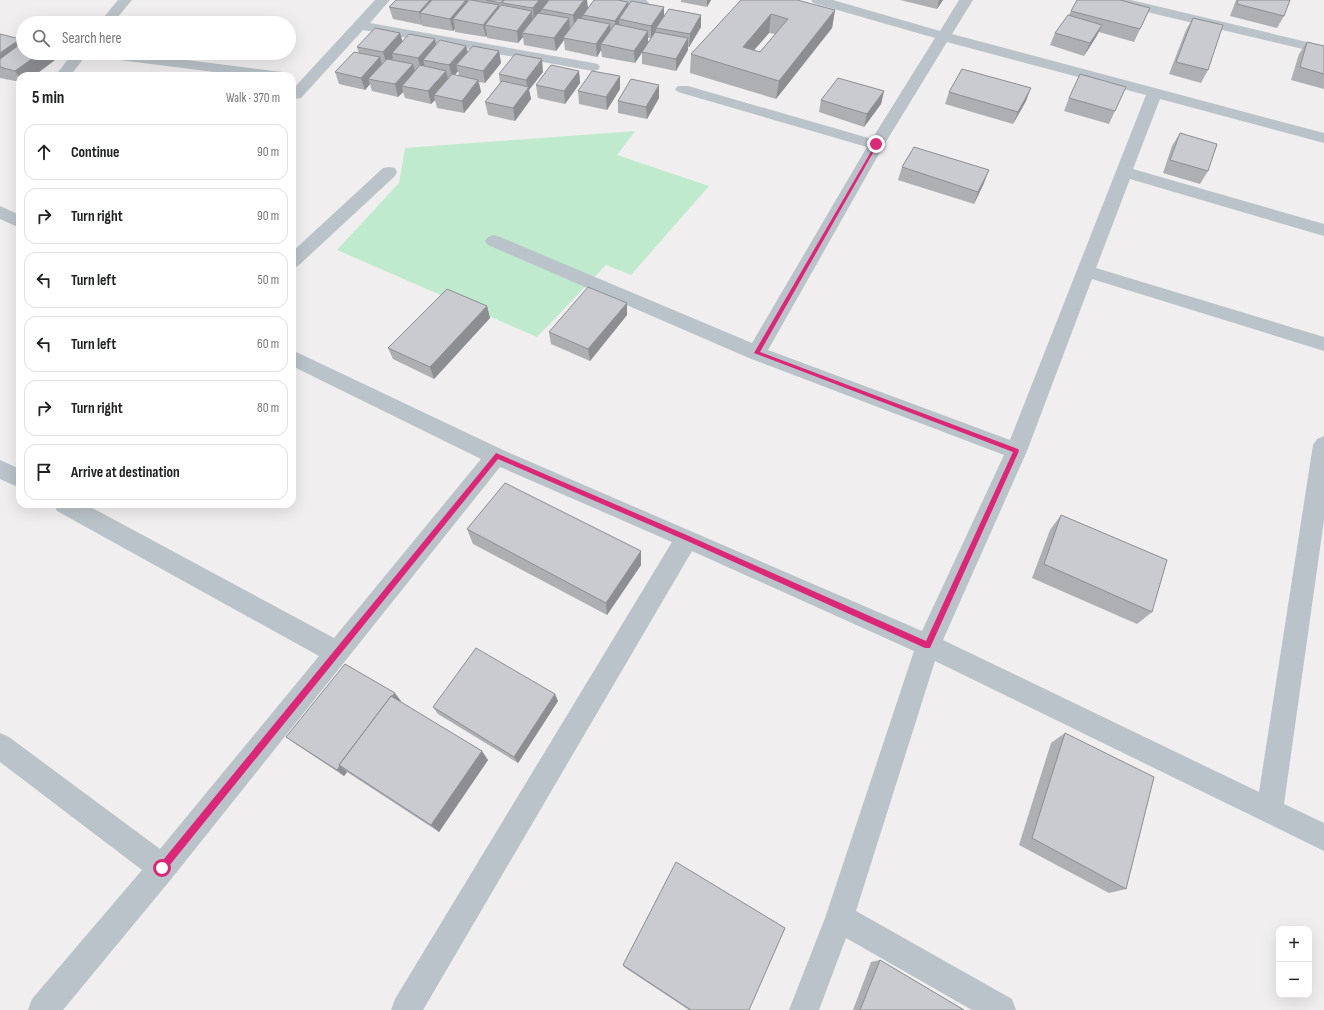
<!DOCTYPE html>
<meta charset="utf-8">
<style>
:root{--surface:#fff;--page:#f2f2f2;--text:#202124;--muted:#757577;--line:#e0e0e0}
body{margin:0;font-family:"Sofia Sans Condensed",sans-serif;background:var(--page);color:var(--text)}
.controls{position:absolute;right:12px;bottom:12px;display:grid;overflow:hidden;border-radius:8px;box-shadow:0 4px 16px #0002}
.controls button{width:36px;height:36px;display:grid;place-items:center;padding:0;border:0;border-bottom:1px solid var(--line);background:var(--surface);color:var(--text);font:20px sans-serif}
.stop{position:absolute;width:12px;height:12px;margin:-9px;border:3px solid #db2777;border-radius:50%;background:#fff}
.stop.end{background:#db2777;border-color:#fff;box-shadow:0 1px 4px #0008}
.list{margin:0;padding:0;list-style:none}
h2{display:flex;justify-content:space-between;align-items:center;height:52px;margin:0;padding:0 16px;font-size:17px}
h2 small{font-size:13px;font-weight:400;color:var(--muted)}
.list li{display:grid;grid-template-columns:26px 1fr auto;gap:12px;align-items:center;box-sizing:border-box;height:56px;margin:0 8px 8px;padding:0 8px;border:1px solid var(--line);border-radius:12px}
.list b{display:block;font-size:15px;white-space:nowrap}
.list em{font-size:13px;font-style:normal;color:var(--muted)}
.icon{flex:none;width:22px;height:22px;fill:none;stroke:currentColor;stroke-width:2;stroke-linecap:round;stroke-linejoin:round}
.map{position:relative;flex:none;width:1324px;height:1010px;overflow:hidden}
.search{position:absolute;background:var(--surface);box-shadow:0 4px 16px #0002;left:16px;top:16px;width:280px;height:44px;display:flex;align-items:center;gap:10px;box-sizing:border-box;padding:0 14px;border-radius:22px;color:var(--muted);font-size:15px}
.panel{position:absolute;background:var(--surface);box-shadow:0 4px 16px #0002;left:16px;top:72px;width:280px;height:436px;border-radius:12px}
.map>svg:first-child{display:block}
</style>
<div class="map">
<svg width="1324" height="1010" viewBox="0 0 1324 1010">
<rect width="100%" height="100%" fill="#f0eeee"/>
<path fill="#c0eacd" d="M635,131L617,155L709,186L631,275L606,265L537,337L337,250L399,183L405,148Z"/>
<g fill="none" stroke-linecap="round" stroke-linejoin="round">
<path fill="#bac3c9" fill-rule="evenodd" d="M118,0H132L113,23H99Z
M375,0H390L370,23L593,63L598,64L600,67L598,70L593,71L363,30L301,98L292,99V90Z
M617,0H646L649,3L647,6L642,7L619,3Z
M811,0H833L940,31L959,0H973L952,34L1324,133V143L1160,99L1133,169L1324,224V236L1130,179L1096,268L1324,337V351L1092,279L1027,451L943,640L1259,792L1313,445L1317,439L1324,436V520L1284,804L1324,823V851L935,661L856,911L1012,999L1016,1010H972L846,938L819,1010H789L825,918L914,651L692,551L423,1010H391L395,999L672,542L500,467L172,878L63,1010H28L32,999L142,870L0,762V733L9,737L160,849L319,656L57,511L54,504H85L334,638L481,459L292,366V350L503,450L922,631L1004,455L749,358L488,245L485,241L488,237L494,235L500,237L752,343L867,147L678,92L675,89L678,86H688L872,139L935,38L813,3ZM947,42L1146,95L1010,440L768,350L884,145Z
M1107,0H1131L1324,46V54L1109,3Z
M73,53H131L282,72L287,73L289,76H246L95,57L90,56L88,53L70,76H55Z
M389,167L395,168L397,172L395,176L298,266L292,268V252L383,168Z
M0,206L20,215V228L0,219Z
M0,460L20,469V488L0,479Z"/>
</g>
<path fill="#adafb3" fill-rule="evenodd" d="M396,0H548L549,1L588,8L628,2V5L664,16L701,15V27L689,47H688V50L676,71L642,64V53L635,63L602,57L601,50L597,57L565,50L564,40L556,51L524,45L523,37L518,43L487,38V35L486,37L455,32V29L453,31L423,26L422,25L393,19L389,7ZM648,38H651L648,42Z
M681,0H711L707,7L681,2Z
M741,0L835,10L832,28L776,99L690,73L691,54ZM769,33L775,34L760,52L754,50Z
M900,0H943L937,9Z
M1236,0H1290L1284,16L1277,28L1230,16Z
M1150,8L1134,42L1099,32L1096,37L1084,56L1050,45L1055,33L1069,15L1071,11Z
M1193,18L1208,70L1201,83L1169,74L1186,30Z
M0,34L23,53H57L59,57L20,76V82L0,78Z
M403,41L436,45L466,46L468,52L499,51L501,63L485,83L479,82L481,92L464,113L437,108L435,100L431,104L405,98L403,92L398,97L372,91L370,84L365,90L339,84L335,72L359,53L357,47ZM458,71L459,76L455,75Z
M1307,42L1324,46V89L1291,80L1299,54Z
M579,71L580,83L565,104L538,98L536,85Z
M543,72L529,90L531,99L515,121L488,115L485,102L500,83L499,74Z
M620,89L607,110L579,104L578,91Z
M884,91L881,104L864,127L819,112L821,100Z
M949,92L1026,101L1013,124L945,104Z
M659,98L647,119L618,113V101Z
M1069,98L1115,111L1109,124L1064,111Z
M1180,133L1208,171L1200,184L1163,173L1172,146Z
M902,167L984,183L974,204L898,180Z
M487,306L490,318L434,379L393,359L388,348Z
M627,315L590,361L551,344L549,332Z
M1061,515L1152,612L1137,624L1032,578L1050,530Z
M467,529L641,565L607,615L473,544Z
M400,701L488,760L439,832L347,772L344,776L294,743L286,737L401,701Z
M558,701L518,763L438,714L433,707Z
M1065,733L1126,889L1109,893L1019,845L1051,743Z
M880,960L964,1010H853L871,962Z
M623,965L749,1010H689L624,967Z"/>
<path fill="#8d8e92" d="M430,0H438L420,13L422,25L419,12Z
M466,0H467L469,12L453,19L455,29L453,31L450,19Z
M539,0H548L549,2L542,9V10L534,21L533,8Z
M584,0H587L588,8L583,15V16L574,27L573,15Z
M707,0H711L707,7Z
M939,0H943L937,9Z
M628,2L629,14L619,19V29L616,33L615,21Z
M499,5L501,18L485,25L487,35L486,37L483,25Z
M664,7V19L656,28V30L651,38V26Z
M835,10L832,28L776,99L779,81Z
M532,11L533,23L522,33L523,37L518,43L517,31Z
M771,14L769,33L741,65L743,47Z
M701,15V27L689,47L690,34Z
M569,18L570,31L563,38L564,40L556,51L554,38Z
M610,24L611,37L601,44V50L597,57L596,44Z
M1102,25L1096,37L1084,56L1090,43Z
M648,31V43L635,63L634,51Z
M400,33L404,46L392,53L393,58L387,65L383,52Z
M688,38V50L676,71V59Z
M20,39L23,44L0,67V53Z
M435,39L438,52L423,60L425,67L421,71L418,58Z
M466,46L469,58L456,65L458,71L452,78L449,65Z
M499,51L501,63L485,83L483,71Z
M40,53H57L59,57L34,76H20V78L15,71Z
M380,57L383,70L368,79L370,84L365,90L361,78Z
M542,59L543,72L529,90L531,99L515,121L513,108L528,89L526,80Z
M413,64L416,76L402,86L403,92L398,97L395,84Z
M446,71L449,83L434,95L435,100L431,104L428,91Z
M579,71L580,83L565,104L564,91Z
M620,76V89L607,110L606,97Z
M478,80L481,92L464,113L462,101Z
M659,85V98L647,119L646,107Z
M1031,88L1026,101L1013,124L1018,112Z
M884,91L881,104L864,127L867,114Z
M989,170L984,183L974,204L978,192Z
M627,303V315L590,361L588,349Z
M487,306L490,318L434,379L430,367Z
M641,551V565L607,615L606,603Z
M395,693L401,701L348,771L340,766Z
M555,694L558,701L518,763L514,757Z
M482,751L488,760L439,832L431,825Z
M340,766L347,772L344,776L337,770Z"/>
<path fill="#c9cbd0" stroke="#8d8e92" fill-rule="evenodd" d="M396,0H430L419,12L389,7Z
M432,0H466L450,19L420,13Z
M469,0H471L499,5L483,25L453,19Z
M486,0H503L501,3Z
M504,0H539L533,8L502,3Z
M549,0H584L573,15L542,9Z
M594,0H618L628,2L615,21L583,15Z
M741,0H797L835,10L779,81L691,54ZM771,14L788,19L760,52L743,47Z
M1077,0H1120L1150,8L1140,29L1071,11Z
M1238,0H1290L1284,16L1237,4Z
M631,1L664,7L651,26L619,19Z
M501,5L532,11L517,31L485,25Z
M669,9L701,15L690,34L656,28Z
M538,13L569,18L554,38L522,33Z
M1068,15L1102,25L1090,43L1055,33Z
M578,18L610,24L596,44L563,38Z
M1193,18L1223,25L1208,70L1176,62Z
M615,24L648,31L634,51L601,44Z
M375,28L400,33L383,52L357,47Z
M655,32L688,38L676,59L642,52Z
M0,34L20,39L0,53Z
M409,34L435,39L418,58L392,53Z
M440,40L466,46L449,65L423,60Z
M23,42V53H40L15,71L0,67V59Z
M1307,42L1324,46V74L1300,67Z
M473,46L499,51L483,71L456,65Z
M354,52L380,57L361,78L335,72Z
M515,54L542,59L526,80L499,74Z
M387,59L413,64L395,84L368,79Z
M420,65L446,71L428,91L402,86Z
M551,65L579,71L564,91L536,85Z
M962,69L1031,88L1018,112L949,92Z
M592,71L620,76L606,97L578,91Z
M452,74L478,80L462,101L434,95Z
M1080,74L1126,87L1115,111L1069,98Z
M838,78L884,91L867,114L821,100Z
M631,79L659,85L646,107L618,101Z
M502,81L529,87L513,108L485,102Z
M1180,133L1217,144L1208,171L1170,160Z
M914,147L989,170L978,192L902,167Z
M588,287L627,303L588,349L549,332Z
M447,289L487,306L430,367L388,348Z
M505,483L641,551L606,603L467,529Z
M1061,515L1167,560L1152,612L1044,564Z
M476,648L555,694L514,757L433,707Z
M345,664L395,693L392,696H391L339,765L340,766L337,770L286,737Z
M391,696L482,751L431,825L339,765Z
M1065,733L1154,777L1126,889L1032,838Z
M676,862L785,928L749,1010H691L623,965Z
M880,960L964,1010H860Z"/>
<path fill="#db2777" d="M876,143L878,144L760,352L1018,449L1019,451L930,648H925L685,540L498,459L165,871H159V865L496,453L689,536L926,641L1013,452L754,353Z"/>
</svg>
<div class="controls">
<button>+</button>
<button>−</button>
</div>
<div class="stop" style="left:162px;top:868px"></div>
<div class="stop end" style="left:876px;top:144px"></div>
<div class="search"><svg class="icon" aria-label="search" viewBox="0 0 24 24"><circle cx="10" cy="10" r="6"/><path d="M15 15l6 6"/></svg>Search here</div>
<section class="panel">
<h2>5 min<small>Walk · 370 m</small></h2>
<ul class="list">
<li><svg class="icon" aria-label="ahead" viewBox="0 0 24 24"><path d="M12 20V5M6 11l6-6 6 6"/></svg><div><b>Continue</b></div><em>90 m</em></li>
<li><svg class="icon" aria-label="right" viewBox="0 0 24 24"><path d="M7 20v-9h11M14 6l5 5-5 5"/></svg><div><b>Turn right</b></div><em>90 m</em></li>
<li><svg class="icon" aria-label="left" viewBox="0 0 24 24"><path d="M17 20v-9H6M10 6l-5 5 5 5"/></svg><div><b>Turn left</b></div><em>50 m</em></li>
<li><svg class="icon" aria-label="left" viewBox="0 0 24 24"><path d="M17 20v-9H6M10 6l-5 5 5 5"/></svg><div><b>Turn left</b></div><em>60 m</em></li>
<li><svg class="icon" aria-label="right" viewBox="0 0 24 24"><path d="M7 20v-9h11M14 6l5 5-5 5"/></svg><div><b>Turn right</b></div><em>80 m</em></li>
<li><svg class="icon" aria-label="arrive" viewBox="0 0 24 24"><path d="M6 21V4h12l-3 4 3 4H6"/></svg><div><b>Arrive at destination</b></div></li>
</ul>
</section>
</div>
